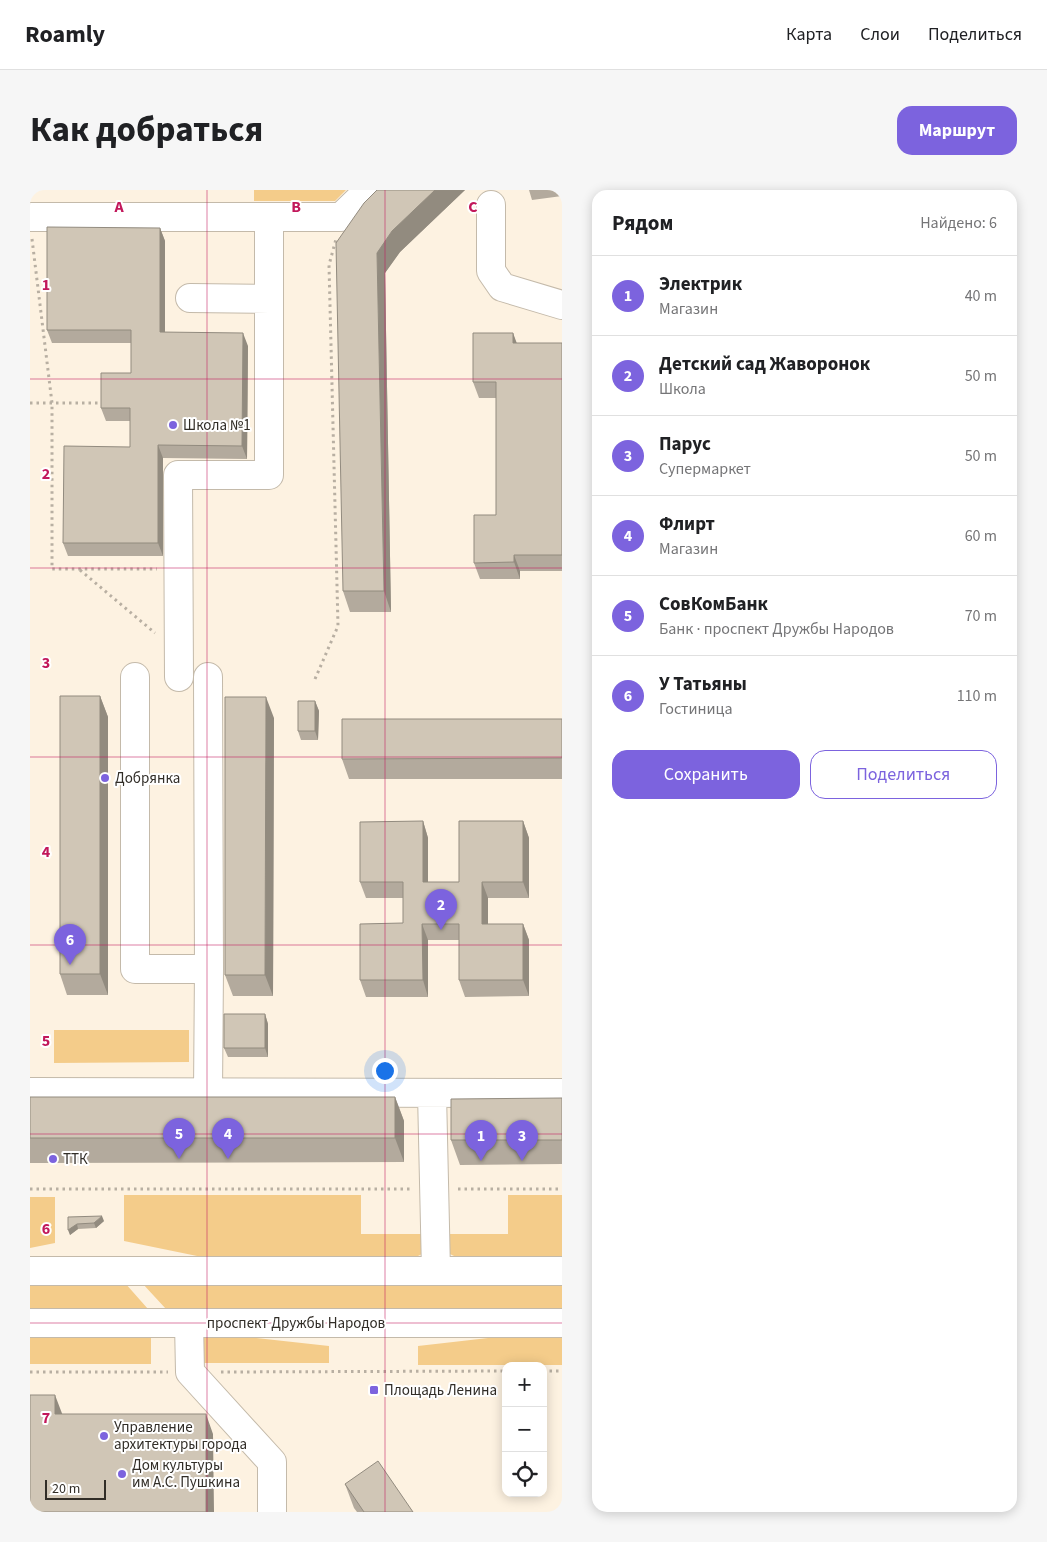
<!DOCTYPE html>
<html lang="ru">
<meta charset="utf-8">
<style>
:root{--surface:#fff;--page:#f6f6f6;--text:#202124;--muted:#757577;--line:#e0e0e0;--accent:#7c63de}
body{margin:0;font-family:"Source Sans 3",sans-serif;background:var(--page);color:var(--text)}
.controls{position:absolute;right:15px;bottom:15px;display:grid;overflow:hidden;border-radius:10px;box-shadow:0 2px 12px #0003}
.controls button{width:45px;height:45px;display:grid;place-items:center;padding:0;border:0;border-bottom:1px solid var(--line);background:var(--surface);color:var(--text);font:25px sans-serif}
.scale{position:absolute;left:15px;bottom:12px;width:61px;box-sizing:border-box;padding-left:5px;border:2px solid #312d27;border-top:0;font-size:14px;line-height:18px;white-space:nowrap;color:#312d27;-webkit-text-stroke:4px #fff;paint-order:stroke}
.you{position:absolute;left:354px;top:880px;width:18px;height:18px;margin:-12px;border:4px solid #fff;border-radius:50%;background:#1a73e8;box-shadow:0 0 0 8px #1a73e833}
.badge{display:grid;place-items:center;width:32px;height:32px;border-radius:50%;background:var(--accent);color:#fff;font-size:16px;font-weight:700}
.pin{position:absolute;translate:-50% -41px;filter:drop-shadow(0 1px 2px #0008)}
.pin::after{content:'';position:absolute;top:26px;width:18px;height:15px;background:inherit;clip-path:polygon(0 0,100% 0,50% 100%)}
.list{margin:0;padding:0;list-style:none}
h2{display:flex;justify-content:space-between;align-items:center;height:65px;margin:0;padding:0 20px;font-size:21px}
h2 small{font-size:16px;font-weight:400;color:var(--muted)}
.list li{display:grid;grid-template-columns:32px 1fr auto;gap:15px;align-items:center;box-sizing:border-box;height:80px;padding:0 20px;border-top:1px solid var(--line)}
.list b{display:block;font-size:19px;white-space:nowrap}
.list p{margin:0;font-size:16px;white-space:nowrap;color:var(--muted)}
.list em{font-size:16px;font-style:normal;color:var(--muted)}
.actions{display:flex;gap:10px;padding:15px 20px}
.actions a{flex:1;padding:11px 0;border:1px solid var(--accent);border-radius:15px;text-align:center;font-size:18px;color:var(--accent)}
.actions .main{background:var(--accent);color:#fff}
.icon{flex:none;width:28px;height:28px;fill:none;stroke:currentColor;stroke-width:2;stroke-linecap:round;stroke-linejoin:round}
.map{position:relative;flex:none;width:532px;height:1322px;overflow:hidden;border-radius:15px}
header{display:flex;align-items:center;gap:30px;box-sizing:border-box;height:70px;padding:0 25px;background:var(--surface);border-bottom:1px solid var(--line)}
header strong{font-size:24px}
nav{display:flex;gap:28px;margin-inline-start:auto;font-size:18px}
.intro{display:flex;align-items:center;justify-content:space-between;box-sizing:border-box;height:120px;padding:0 30px}
h1{margin:0;font-size:35px}
.button{padding:12px 22px;border-radius:15px;background:var(--accent);color:#fff;font-size:18px;font-weight:700}
main{display:flex;gap:30px;padding:0 30px}
aside{flex:1;background:var(--surface);border-radius:15px;box-shadow:0 2px 12px #0003}
.map>svg:first-child{display:block}
</style>
<header>
<strong>Roamly</strong>
<nav><a>Карта</a><a>Слои</a><a>Поделиться</a></nav>
</header>
<div class="intro"><h1>Как добраться</h1><a class="button">Маршрут</a></div>
<main>
<div class="map">
<svg width="532" height="1322" viewBox="0 0 532 1322">
<rect width="100%" height="100%" fill="#fdf2e1"/>
<path fill="#f4cc8a" d="M224,0H316L305,11H224Z
M24,840H159V872L24,873Z
M94,1005H331V1044H398L394,1063L386,1067H172L94,1051Z
M478,1005H532V1067H426L418,1063L413,1044H478Z
M0,1007H25V1053L0,1058Z
M0,1093H95L118,1119H0Z
M112,1093H532V1119H136Z
M494,1144H532V1175H388V1156Z
M169,1146H208L299,1156V1173H169Z
M0,1147H121V1174H0Z"/>
<g fill="none" stroke-linecap="round" stroke-linejoin="round">
<g stroke="#c4baaa" stroke-width="30">
<path id="minor" d="M461,15V81L472,97L532,115
M0,27H311L339,0
M160,108L239,109
M105,487V779H179L178,487
M149,487L148,285H239V27
M0,902L532,903
M178,902L179,779
M402,903L406,1081
M0,1081H532
M0,1133H532
M159,1133L160,1182L242,1272V1322"/>
</g>
<path stroke="#b8afa2" stroke-width="3" stroke-dasharray="2.5 4" stroke-linecap="butt" d="M2,49L22,213V379H127
M0,213H75
M50,380L125,443
M285,489L308,436L299,75L306,49
M0,999H382
M428,999H532
M513,1181H532
M0,1182H138
M191,1182L476,1181"/>
<use href="#minor" stroke="#fff" stroke-width="28"/>
</g>
<path fill="#b3aa9d" d="M347,0H435L370,62L355,83L361,422H320L313,401Z
M499,0H532V6L502,10Z
M130,38L135,51V142L218,156L217,269L133,268V366H38L33,353L100,257V231H76L71,218L101,183V153H22L17,140Z
M483,143L486,153H532V381H490V389H450L444,373L466,325V208H449L443,192Z
M70,506L78,527V805H37L30,784Z
M285,511L289,521L288,550H271L268,541Z
M244,528L243,806H203L195,785Z
M532,529V589H319L312,569Z
M393,631L398,648V692H429L493,631L499,648V708H458V734H493L499,750V806L435,807L429,790V750H398V807H336L330,790L373,733V708H336L330,692Z
M235,824L238,834V867H198L194,858Z
M0,907H365L374,931V972L0,973Z
M532,908V974L430,975L421,950Z
M38,1027L74,1031L66,1038L48,1039L40,1045Z
M315,1294L383,1322H327L324,1318Z"/>
<path fill="#928b7f" d="M405,0H435L370,62L355,83L361,422L354,401L347,63L362,41Z
M130,38L135,51V155L130,142Z
M213,143L218,156L217,269L212,256Z
M483,143L489,159L483,153Z
M128,255L133,268V366L128,353Z
M484,365L490,381V389L484,372Z
M70,506L78,527V805L70,784Z
M236,507L244,528L243,806L235,785Z
M285,511L289,521L288,550L285,541Z
M393,631L398,648V708L393,692Z
M493,631L499,648V708L493,692Z
M452,692L458,708V750L452,734Z
M392,734L398,750V807L393,790Z
M493,734L499,750V806L493,790Z
M235,824L238,834V867L235,858Z
M365,907L374,931V972L365,948Z
M72,1026L74,1031L66,1038L64,1033Z
M47,1034L48,1039L40,1045L38,1040Z
M25,1205L33,1226L25,1224Z
M176,1224L183,1244L184,1322H176Z"/>
<path fill="#d0c6b6" stroke="#928b7f" d="M347,0H405L362,41L347,63L354,401H313L306,53L334,13Z
M17,37L130,38V142L213,143L212,256L128,255V353H33L34,256L100,257V218H71V183H101V140H17Z
M443,143H483V153H532V365H484V372L444,373V325H466V192H443Z
M30,506H70V784H30Z
M195,507H236L235,785H195Z
M268,511H285V541H268Z
M312,529H532V568L312,569Z
M393,631V692H429V631H493V692H452V734H493V790H429V734H392L393,790H330V734L373,733V692H330V632Z
M194,824H235V858H194Z
M0,907H365V948H0Z
M532,908V950H421V909Z
M72,1026L64,1033L47,1034L38,1040V1027Z
M0,1205H25V1224H176V1322H0Z
M348,1271L383,1322H334L315,1294Z"/>
<path fill="none" stroke="#c2185b" stroke-width="1" stroke-opacity="0.55" d="M177,0V1322M355,0V1322M0,189H532M0,378H532M0,567H532M0,755H532M0,944H532M0,1133H532"/>
<g fill="#7c63de" stroke="#fff" stroke-width="2">
<circle cx="143" cy="235" r="5"/>
<circle cx="75" cy="588" r="5"/>
<circle cx="23" cy="969" r="5"/>
<rect x="339" y="1195" width="10" height="10" rx="2.5"/>
<circle cx="74" cy="1246" r="5"/>
<circle cx="92" cy="1284" r="5"/>
</g>
<g text-anchor="middle" stroke-width="4" stroke-linejoin="round" paint-order="stroke">
<g font-size="15" fill="#312d27" stroke="#fff" text-anchor="start">
<text x="153" y="240">Школа №1</text>
<text x="85" y="593">Добрянка</text>
<text x="33" y="974">ТТК</text>
<text x="354" y="1205">Площадь Ленина</text>
<text x="84" y="1242">Управление<tspan x="84" dy="17">архитектуры города</tspan></text>
<text x="102" y="1280">Дом культуры<tspan x="102" dy="17">им А.С. Пушкина</tspan></text>
</g>
<g font-size="15" fill="#312d27" stroke="#fff">
<text x="266" y="1138">проспект Дружбы Народов</text>
</g>
</g>
<g font-size="16" text-anchor="middle" font-weight="bold" fill="#c2185b" stroke="#fff" stroke-width="4" stroke-linejoin="round" paint-order="stroke">
<text x="89" y="22">A</text>
<text x="266" y="22">B</text>
<text x="443" y="22">C</text>
<text x="16" y="100">1</text>
<text x="16" y="289">2</text>
<text x="16" y="478">3</text>
<text x="16" y="667">4</text>
<text x="16" y="856">5</text>
<text x="16" y="1044">6</text>
<text x="16" y="1233">7</text>
</g>
</svg>
<div class="controls">
<button>+</button>
<button>−</button>
<button><svg class="icon" aria-label="locate" viewBox="0 0 24 24"><circle cx="12" cy="12" r="6"/><path d="M12 2v4M12 18v4M2 12h4M18 12h4"/></svg></button>
</div>
<div class="scale">20 m</div>
<div class="you"></div>
<div class="pin badge" style="left:451px;top:971px">1</div>
<div class="pin badge" style="left:411px;top:740px">2</div>
<div class="pin badge" style="left:492px;top:971px">3</div>
<div class="pin badge" style="left:198px;top:969px">4</div>
<div class="pin badge" style="left:149px;top:969px">5</div>
<div class="pin badge" style="left:40px;top:775px">6</div>
</div>
<aside>
<h2>Рядом<small>Найдено: 6</small></h2>
<ul class="list">
<li><span class="badge">1</span><div><b>Электрик</b><p>Магазин</p></div><em>40 m</em></li>
<li><span class="badge">2</span><div><b>Детский сад Жаворонок</b><p>Школа</p></div><em>50 m</em></li>
<li><span class="badge">3</span><div><b>Парус</b><p>Супермаркет</p></div><em>50 m</em></li>
<li><span class="badge">4</span><div><b>Флирт</b><p>Магазин</p></div><em>60 m</em></li>
<li><span class="badge">5</span><div><b>СовКомБанк</b><p>Банк · проспект Дружбы Народов</p></div><em>70 m</em></li>
<li><span class="badge">6</span><div><b>У Татьяны</b><p>Гостиница</p></div><em>110 m</em></li>
</ul>
<div class="actions"><a class="main">Сохранить</a><a>Поделиться</a></div>
</aside>
</main>
